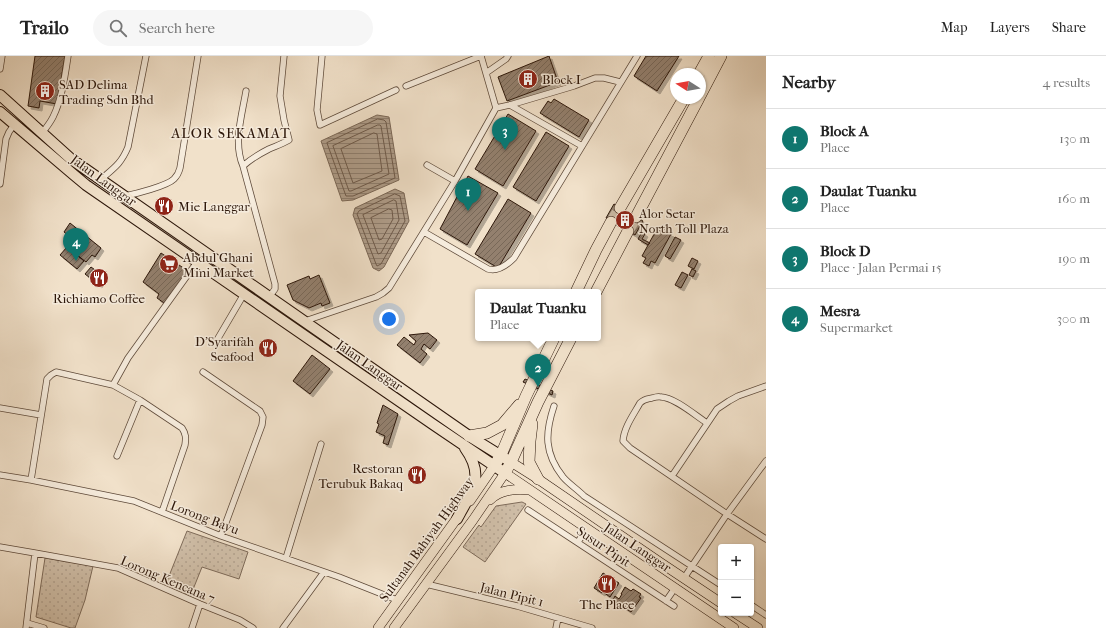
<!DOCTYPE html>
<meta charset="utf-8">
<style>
:root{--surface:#fff;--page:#f6f6f6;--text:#222;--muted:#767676;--line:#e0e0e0;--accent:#0f766e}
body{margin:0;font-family:"IM FELL French Canon",serif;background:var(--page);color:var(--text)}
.controls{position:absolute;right:12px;bottom:12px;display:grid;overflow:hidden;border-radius:4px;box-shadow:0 1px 3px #0004}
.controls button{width:36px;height:36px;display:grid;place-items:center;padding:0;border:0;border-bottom:1px solid var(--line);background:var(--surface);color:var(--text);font:20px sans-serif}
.compass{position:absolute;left:670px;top:12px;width:36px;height:36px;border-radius:50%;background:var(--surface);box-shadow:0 1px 3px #0004;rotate:281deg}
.you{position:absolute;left:389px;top:263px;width:14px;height:14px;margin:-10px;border:3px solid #fff;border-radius:50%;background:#1a73e8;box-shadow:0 0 0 6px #1a73e833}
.badge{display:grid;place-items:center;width:26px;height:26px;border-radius:50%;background:var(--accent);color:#fff;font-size:13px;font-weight:700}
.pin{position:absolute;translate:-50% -33px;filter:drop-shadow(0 1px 2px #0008)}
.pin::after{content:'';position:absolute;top:21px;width:14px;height:12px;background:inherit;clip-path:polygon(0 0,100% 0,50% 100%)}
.popup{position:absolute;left:475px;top:233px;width:126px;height:52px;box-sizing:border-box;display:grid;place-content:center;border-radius:4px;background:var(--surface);filter:drop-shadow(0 1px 3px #0005);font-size:13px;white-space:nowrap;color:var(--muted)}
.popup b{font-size:15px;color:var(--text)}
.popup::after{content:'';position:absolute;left:50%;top:100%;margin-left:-8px;border:8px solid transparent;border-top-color:var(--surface)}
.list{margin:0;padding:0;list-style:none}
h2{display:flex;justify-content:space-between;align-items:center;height:52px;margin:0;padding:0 16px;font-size:17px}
h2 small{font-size:13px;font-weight:400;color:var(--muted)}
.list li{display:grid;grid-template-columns:26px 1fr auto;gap:12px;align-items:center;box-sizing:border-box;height:60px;padding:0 16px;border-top:1px solid var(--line)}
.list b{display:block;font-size:15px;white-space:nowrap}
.list p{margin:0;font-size:13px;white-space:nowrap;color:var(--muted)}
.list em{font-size:13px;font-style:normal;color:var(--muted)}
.icon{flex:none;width:22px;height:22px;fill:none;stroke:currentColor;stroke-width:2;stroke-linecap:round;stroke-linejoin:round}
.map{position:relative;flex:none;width:766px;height:572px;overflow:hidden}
header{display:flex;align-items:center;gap:24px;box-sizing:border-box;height:56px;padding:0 20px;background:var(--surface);border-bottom:1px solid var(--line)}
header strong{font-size:19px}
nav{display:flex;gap:22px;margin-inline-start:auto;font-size:14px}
.search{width:280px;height:36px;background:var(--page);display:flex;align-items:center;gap:10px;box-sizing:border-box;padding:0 14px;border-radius:22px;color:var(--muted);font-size:15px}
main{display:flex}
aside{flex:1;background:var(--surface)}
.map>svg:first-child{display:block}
</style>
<header>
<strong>Trailo</strong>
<div class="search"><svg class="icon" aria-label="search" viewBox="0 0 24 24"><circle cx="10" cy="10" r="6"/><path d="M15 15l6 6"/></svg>Search here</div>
<nav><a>Map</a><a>Layers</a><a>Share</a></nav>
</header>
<main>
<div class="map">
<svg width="766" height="572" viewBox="0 0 766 572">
<defs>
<pattern id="grass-dots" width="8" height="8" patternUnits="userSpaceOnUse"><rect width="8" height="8" fill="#d0bfa9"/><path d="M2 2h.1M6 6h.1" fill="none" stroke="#b3a390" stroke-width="1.8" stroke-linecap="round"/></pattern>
<pattern id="water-rules" width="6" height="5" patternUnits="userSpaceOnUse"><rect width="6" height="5" fill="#ae9c89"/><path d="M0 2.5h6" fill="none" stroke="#8e7e6e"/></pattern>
<pattern id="building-hatch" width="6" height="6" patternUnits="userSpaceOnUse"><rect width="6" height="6" fill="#93806e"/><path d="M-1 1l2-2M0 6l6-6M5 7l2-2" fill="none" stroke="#786859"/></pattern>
<filter id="shadow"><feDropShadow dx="3" dy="3" stdDeviation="0" flood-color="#0004"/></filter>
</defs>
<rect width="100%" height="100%" fill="#f1e1ca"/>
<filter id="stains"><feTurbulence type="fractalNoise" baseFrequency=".005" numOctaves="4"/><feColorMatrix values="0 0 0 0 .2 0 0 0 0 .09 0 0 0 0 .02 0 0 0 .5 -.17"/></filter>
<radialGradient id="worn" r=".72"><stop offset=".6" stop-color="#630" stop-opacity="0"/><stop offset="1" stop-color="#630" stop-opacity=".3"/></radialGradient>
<path fill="url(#grass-dots)" stroke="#7e6b5a" d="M522,446L526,448L485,506L463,491L479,469L481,471L496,450Z
M187,475L248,496L239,523L202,511L190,541L165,530Z
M45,502L93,510L85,544L75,572H71L36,561Z"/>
<path fill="url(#water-rules)" stroke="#7a6756" d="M377,59L389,61L399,124L353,144L342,145L321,85Z
M395,133L404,137L409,165L384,211L379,215L373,212L353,159L355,152Z"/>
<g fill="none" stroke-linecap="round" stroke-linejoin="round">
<path stroke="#6e5a4a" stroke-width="1" d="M378,63L384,64L386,66L395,122L353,140H346L327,87Z
M378,69H380L381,70L389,118L351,135H349L333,90Z
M374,77L377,78L382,115L353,127L341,93Z
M395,138L400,140L405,165L381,208L377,210L376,208L357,158L359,155Z
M394,144L396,145L399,164L381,197L378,198L363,159Z
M389,153L392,154L393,163L382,183L379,184L371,162Z"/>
</g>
<path fill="url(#building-hatch)" stroke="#2d170a" filter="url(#shadow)" d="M35,0H65L57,48L40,45L39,52L28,50Z
M549,0L558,26L507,45L498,21Z
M646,0H679L657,35L634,20Z
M554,43L589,64L579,81L540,57L548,45L551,47Z
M508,58L536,75L503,130L475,113Z
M546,76L569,90L536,145L513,131Z
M468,120L498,137L467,189L440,173Z
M508,143L531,157L498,212L475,198Z
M614,148L643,165L635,179L606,162Z
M70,167L101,192L95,201L92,199L86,206L67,191L73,183L64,176Z
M663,169L670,173L668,177L671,178L655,207L651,205L649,210L643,207L646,202L642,200L658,171L661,173Z
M642,176L645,178L642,183L650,187L648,189L638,183Z
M675,181L681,184L670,203L665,200Z
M67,191L84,205L77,213L60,199Z
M161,197L188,215L164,247L157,242L159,238L143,226Z
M692,202L698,205L694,213L688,210Z
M91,211L105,221L99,229L85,218Z
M692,213L696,215L693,221L689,219Z
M682,216L688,219L681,232L675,229Z
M319,219L330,247L322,250L321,247L309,252L293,244L287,229L309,220L310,223Z
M428,277L437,284L430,293L424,288L421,293L427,298L420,307L397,289L404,281L414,289L416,285L409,279Z
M312,299L330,313L310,338L293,325Z
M525,323L553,335L552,339L523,326Z
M383,349L398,358L388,389L383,387L385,380L376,376L379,368L377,367Z
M603,517L619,527L610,541L603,536L602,537L594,532Z
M625,531L631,535L633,533L641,538L639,541L641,542L631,556L613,544L615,540L619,543L622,538H621Z"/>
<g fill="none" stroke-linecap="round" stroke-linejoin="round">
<path stroke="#cab9a4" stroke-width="11" stroke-dasharray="11 5.5" stroke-linecap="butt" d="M611,166L620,152
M628,175L636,161"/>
<g stroke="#5e4a3a" stroke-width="7">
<path id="minor" d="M322,0L317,54L320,69L396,34
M481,0L496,52
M0,13L2,0
M486,17L506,3L508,0
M406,30L481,0
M510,49L582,90
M42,77C46,72 50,67 53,61C62,43 65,20 68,0
M427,109L455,125
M243,110C233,87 242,59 246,35
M100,124C114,112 121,108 128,91L146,0
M0,128L6,83L9,76L14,69
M125,140C135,138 167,130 174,123C177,120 179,116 180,112L198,0
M424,176L488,213C498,216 507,209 514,202L637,0
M269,241L275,233V228L243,110C251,103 259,98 269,93C276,90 282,88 289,84L284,64L280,40L284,0
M305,265L376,241L383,237L389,232L455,125L496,52L510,49L574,30L595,22H604L620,26
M217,284L244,238
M203,316L260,355L263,361L262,369L221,480
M113,329L128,302L197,206
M554,350C545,377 544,397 563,421C569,428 577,433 584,440L721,529
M0,352L41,359
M707,367C696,360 674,341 661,341C658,340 655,341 652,342C647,343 644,343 640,347C634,358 624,371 623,385L630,392L727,458L766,483
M117,400L140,344
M0,419L31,424L134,445L221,480L339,521L397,544
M672,420L717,353L729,345L738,340L766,330
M31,424L47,323L51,319L56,316L113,329L140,344L182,372C186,378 186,382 185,389L162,456
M528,454L674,550
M578,486L587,472
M0,491L35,497L118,512L200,548L240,564L253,572
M286,502L321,388
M684,522L727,458L766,405
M426,528L517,550L592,572
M666,545L675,532
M751,549L766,559
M27,567L44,572
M26,572L35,497
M192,572L200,548
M283,572L324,516
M556,572L558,562"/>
</g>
<g stroke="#2d170a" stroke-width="10">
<path id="primary" d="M511,406L538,423L661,507L721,547
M490,444C500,433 516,433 530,434
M470,445L494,410
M735,557L758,572
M378,572L460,458
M394,572L473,464L505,417L734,572"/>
</g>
<g stroke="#2d170a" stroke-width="12">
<path id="trunk" d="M0,39L71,103L469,380L511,406
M0,56L74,119L86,129L434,369L505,417
M457,463C471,436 486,421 465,392"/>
</g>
<g stroke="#2d170a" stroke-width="12">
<path id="motorway" d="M699,18L709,0
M700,40L721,0
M620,152L684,42
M636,161L699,42
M576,236L596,194L611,166
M596,236L628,175
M532,368L530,385L529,406L538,423
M469,380L487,377L502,369L519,349
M494,410L501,399L526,340L554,282
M505,417L511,406L538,346L571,282"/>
</g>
<use href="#minor" stroke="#f6ecdd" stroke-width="5.5"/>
<use href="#primary" stroke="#f1e1ca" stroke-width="9"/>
<use href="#trunk" stroke="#f1e1ca" stroke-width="10"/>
<use href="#motorway" stroke="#f1e1ca" stroke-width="11"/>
</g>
<defs>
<g id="building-disc" transform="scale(1)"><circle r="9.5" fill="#8f2418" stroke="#f6ecdd"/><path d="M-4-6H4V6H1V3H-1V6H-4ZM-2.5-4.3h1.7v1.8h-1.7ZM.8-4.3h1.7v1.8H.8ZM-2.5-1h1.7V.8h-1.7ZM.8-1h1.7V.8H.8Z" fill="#fff"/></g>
<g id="restaurant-disc" transform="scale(1)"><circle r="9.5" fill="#8f2418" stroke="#f6ecdd"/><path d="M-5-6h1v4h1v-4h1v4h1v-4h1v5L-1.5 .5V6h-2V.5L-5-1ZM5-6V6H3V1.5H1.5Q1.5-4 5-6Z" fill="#fff"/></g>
<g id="supermarket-disc" transform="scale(1)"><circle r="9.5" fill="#8f2418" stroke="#f6ecdd"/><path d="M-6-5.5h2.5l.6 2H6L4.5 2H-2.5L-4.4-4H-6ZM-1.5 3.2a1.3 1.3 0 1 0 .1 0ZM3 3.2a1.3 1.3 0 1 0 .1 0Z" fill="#fff"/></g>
</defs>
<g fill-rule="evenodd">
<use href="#building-disc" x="528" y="23"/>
<use href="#building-disc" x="45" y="35"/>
<use href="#restaurant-disc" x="164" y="150"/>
<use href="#building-disc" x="625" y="164"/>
<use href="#supermarket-disc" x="169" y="208"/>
<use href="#restaurant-disc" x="99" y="222"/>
<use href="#restaurant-disc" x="268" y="292"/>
<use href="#restaurant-disc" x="417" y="419"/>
<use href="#restaurant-disc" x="607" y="528"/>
</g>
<g text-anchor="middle" stroke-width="3" stroke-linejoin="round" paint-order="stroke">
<g font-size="13" fill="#2d170a" stroke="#f6ecdd" text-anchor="start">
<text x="542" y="28">Block I</text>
<text x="59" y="33">SAD Delima<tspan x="59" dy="15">Trading Sdn Bhd</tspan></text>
<text x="178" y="155">Mie Langgar</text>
<text x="639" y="162">Alor Setar<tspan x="639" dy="15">North Toll Plaza</tspan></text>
<text x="183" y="206">Abdul Ghani<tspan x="183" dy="15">Mini Market</tspan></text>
<text x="99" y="247" text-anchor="middle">Richiamo Coffee</text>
<text x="254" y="290" text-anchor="end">D'Syarifah<tspan x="254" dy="15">Seafood</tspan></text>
<text x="403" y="417" text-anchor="end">Restoran<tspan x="403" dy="15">Terubuk Bakaq</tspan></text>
<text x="607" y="553" text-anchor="middle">The Place</text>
</g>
<g font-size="13" fill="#2d170a" stroke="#f6ecdd">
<text transform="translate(104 124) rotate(36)" y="5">Jalan Langgar</text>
<text transform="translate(370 309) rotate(35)" y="5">Jalan Langgar</text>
<text transform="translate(205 461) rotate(21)" y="5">Lorong Bayu</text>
<text transform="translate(426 483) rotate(-54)" y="5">Sultanah Bahiyah Highway</text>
<text transform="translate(604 490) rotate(34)" y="5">Susur Pipit</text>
<text transform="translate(638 491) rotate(34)" y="5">Jalan Langgar</text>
<text transform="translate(168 523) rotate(23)" y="5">Lorong Kencana 7</text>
<text transform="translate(512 538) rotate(14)" y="5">Jalan Pipit 1</text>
</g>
<g font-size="14" letter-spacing="1" fill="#2d170a" stroke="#f6ecdd">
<text x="231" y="82">ALOR SEKAMAT</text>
</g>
</g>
<rect width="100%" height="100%" filter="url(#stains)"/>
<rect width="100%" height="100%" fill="url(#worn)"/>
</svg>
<div class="controls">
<button>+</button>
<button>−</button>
</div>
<svg class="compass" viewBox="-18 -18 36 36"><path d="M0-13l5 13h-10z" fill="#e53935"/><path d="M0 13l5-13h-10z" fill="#767676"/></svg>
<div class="you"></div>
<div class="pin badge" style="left:468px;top:155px">1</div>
<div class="pin badge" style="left:538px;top:331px">2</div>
<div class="popup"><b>Daulat Tuanku</b>Place</div>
<div class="pin badge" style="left:505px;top:94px">3</div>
<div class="pin badge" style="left:76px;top:205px">4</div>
</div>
<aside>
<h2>Nearby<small>4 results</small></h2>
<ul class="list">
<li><span class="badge">1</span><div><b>Block A</b><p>Place</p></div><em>130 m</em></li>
<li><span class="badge">2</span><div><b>Daulat Tuanku</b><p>Place</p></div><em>160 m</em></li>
<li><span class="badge">3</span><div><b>Block D</b><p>Place · Jalan Permai 15</p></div><em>190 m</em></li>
<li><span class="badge">4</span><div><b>Mesra</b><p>Supermarket</p></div><em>300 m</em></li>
</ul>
</aside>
</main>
